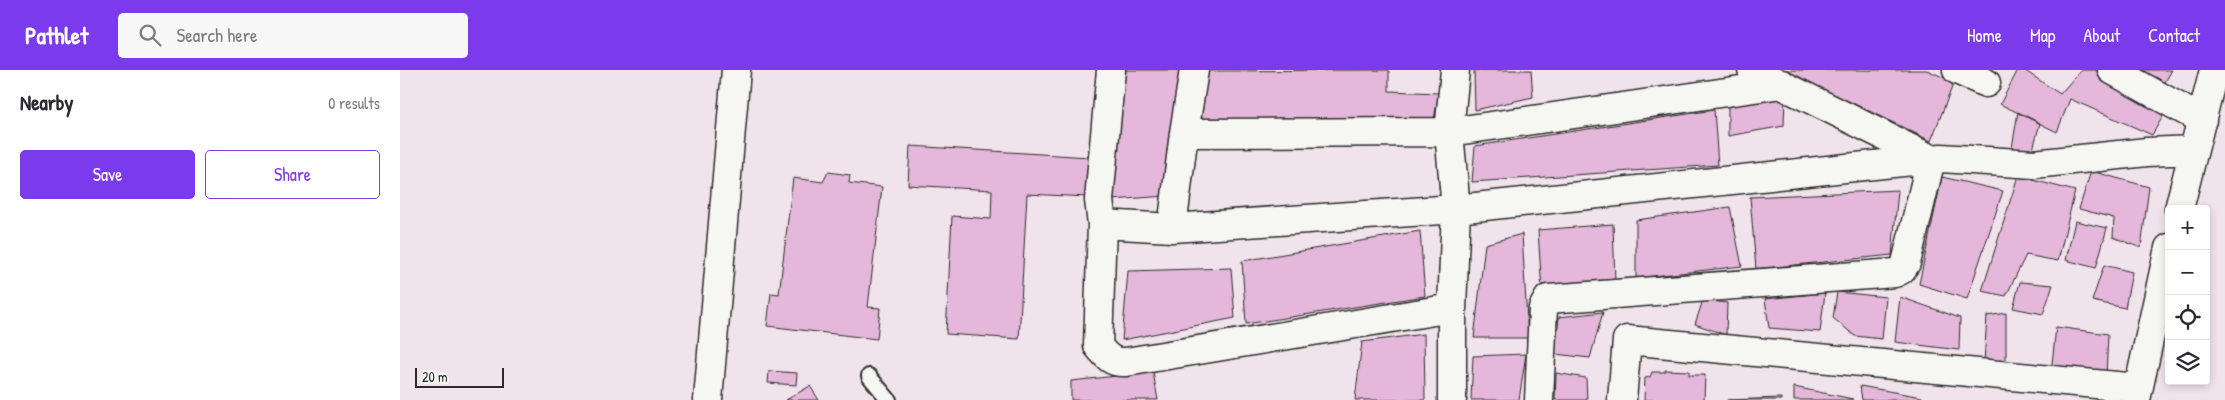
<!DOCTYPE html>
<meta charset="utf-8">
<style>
:root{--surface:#fff;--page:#f7f7f7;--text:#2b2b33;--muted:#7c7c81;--line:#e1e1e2;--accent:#7c3aed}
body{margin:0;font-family:"Patrick Hand",sans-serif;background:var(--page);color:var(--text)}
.controls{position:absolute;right:15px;bottom:15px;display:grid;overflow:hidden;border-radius:5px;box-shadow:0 2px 8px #0003}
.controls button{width:45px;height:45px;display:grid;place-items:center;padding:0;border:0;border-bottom:1px solid var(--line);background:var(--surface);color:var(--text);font:25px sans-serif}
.scale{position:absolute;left:15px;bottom:12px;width:89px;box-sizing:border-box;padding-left:5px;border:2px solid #2b2b2b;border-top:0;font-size:14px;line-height:18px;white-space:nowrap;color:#2b2b2b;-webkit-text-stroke:4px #f6f6f2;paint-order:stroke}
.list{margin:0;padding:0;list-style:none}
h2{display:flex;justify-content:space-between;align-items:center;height:65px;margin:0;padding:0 20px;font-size:21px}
h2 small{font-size:16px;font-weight:400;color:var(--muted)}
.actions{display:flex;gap:10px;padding:15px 20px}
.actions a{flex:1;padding:11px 0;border:1px solid var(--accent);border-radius:5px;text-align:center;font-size:18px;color:var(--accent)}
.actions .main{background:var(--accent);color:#fff}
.icon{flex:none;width:28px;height:28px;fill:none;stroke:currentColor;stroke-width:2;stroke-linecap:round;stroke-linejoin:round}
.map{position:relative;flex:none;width:1825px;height:330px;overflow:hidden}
header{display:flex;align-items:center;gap:30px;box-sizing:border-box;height:70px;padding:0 25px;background:var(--accent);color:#fff}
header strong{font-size:24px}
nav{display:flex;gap:28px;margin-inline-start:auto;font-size:18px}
.search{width:350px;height:45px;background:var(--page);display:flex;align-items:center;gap:12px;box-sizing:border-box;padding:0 18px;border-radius:5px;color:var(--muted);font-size:19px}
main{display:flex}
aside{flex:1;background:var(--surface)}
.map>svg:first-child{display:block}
</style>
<header>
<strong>Pathlet</strong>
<div class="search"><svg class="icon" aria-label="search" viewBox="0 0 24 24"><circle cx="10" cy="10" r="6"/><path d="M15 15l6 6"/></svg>Search here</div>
<nav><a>Home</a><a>Map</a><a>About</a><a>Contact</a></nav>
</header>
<main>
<aside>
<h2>Nearby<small>0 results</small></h2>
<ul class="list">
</ul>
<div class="actions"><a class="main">Save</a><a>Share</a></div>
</aside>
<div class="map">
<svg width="1825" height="330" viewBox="0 0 1825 330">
<rect width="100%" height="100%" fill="#f1e3eb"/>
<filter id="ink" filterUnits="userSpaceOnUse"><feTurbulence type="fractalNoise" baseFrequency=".02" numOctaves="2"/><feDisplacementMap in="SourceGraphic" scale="10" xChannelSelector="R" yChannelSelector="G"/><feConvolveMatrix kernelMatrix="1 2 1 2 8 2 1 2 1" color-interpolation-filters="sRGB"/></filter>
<g filter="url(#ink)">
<path fill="#e5b7da" stroke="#2b2b2b" d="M724,0H780L766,126L712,130Z
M989,0V21L1039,23L1034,49L797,52L807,1Z
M1074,0H1131L1133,27L1075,40Z
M1384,0H1527L1554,12L1531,71Z
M1618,0H1624L1660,24L1681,0H1695L1766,41L1752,65L1670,29L1657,62L1600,34Z
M1730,0H1772L1762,17Z
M1385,25L1384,56L1328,66V32Z
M1314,40L1318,95L1072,112L1075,76Z
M1618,42L1640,53L1632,83L1612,78Z
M510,76L690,87L688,127L627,124L619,269L546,264L552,146L591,149L592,120L508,115Z
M1691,101L1749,117L1741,178L1713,167L1714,148L1679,139Z
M428,102L450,105L449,113L482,117L468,237L480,238L477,269L367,256L371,223L379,224L393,108L423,112Z
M1618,106L1675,121L1658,191L1626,185L1606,226L1582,221Z
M1542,107L1603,121L1567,229L1519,214Z
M1498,120L1492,185L1356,199L1350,127Z
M1330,137L1342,196L1236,208V150Z
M1675,151L1707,158L1696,198L1666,190Z
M1213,154L1215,212L1142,222L1138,160Z
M1020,161L1025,226L846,254L842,191Z
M1122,164L1128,268H1074L1085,174Z
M1704,195L1732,202L1725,238L1692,231Z
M831,198L835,248L722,270L728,201Z
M1620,212L1653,215L1643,244L1613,238Z
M1437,222L1486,227L1482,269L1455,266L1433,248Z
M1425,223L1420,262L1369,258L1365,229Z
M1500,227L1560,248L1559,280L1495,272Z
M1303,230L1327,233L1326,265L1295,254Z
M1203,242L1190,288L1155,284L1159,247Z
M1606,243V295L1584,293L1587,246Z
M1656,257L1708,264L1706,307L1651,303Z
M1024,264L1025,330H955L962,272Z
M1126,284L1119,330H1071L1073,286Z
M1265,300L1289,301V305H1305L1304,330H1244L1245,308L1250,307L1252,302H1265Z
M369,301L397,303L396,315L368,313Z
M753,302L758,330H671V311Z
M1156,303L1186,308L1187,330H1155Z
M410,316L419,330H386Z
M1460,316L1522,327V330H1462Z
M1394,317L1453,329V330H1394Z
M1381,328V330H1327Z"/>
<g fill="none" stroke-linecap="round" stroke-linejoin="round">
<g stroke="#2b2b2b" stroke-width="18">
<path id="service" d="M469,306L489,330"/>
</g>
<g stroke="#2b2b2b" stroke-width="31">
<path id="minor" d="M711,0L699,130L702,154L698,276C707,287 712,293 726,292L1052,238
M1557,0L1586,13
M1712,0L1802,50
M784,63L1049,62L1382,14
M1779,139L1814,0
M702,154L772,158L1056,139L1541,88L1634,94L1747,82L1794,80
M772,158L784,63L794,0
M308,330L336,0
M1052,330V238L1056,139L1049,62L1055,0
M1139,330L1143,238L1148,229L1495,203L1501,200L1506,193L1531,89L1352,0
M1222,330L1227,270L1738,318
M1736,330L1769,178"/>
</g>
<use href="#service" stroke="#f6f6f2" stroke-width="14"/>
<use href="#minor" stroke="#f6f6f2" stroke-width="28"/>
</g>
</g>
</svg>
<div class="controls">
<button>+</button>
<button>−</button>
<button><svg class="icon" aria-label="locate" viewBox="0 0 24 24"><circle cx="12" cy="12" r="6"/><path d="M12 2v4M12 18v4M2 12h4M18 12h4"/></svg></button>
<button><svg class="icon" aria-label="layers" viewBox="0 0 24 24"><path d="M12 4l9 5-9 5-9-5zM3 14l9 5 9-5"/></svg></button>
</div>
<div class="scale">20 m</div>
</div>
</main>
